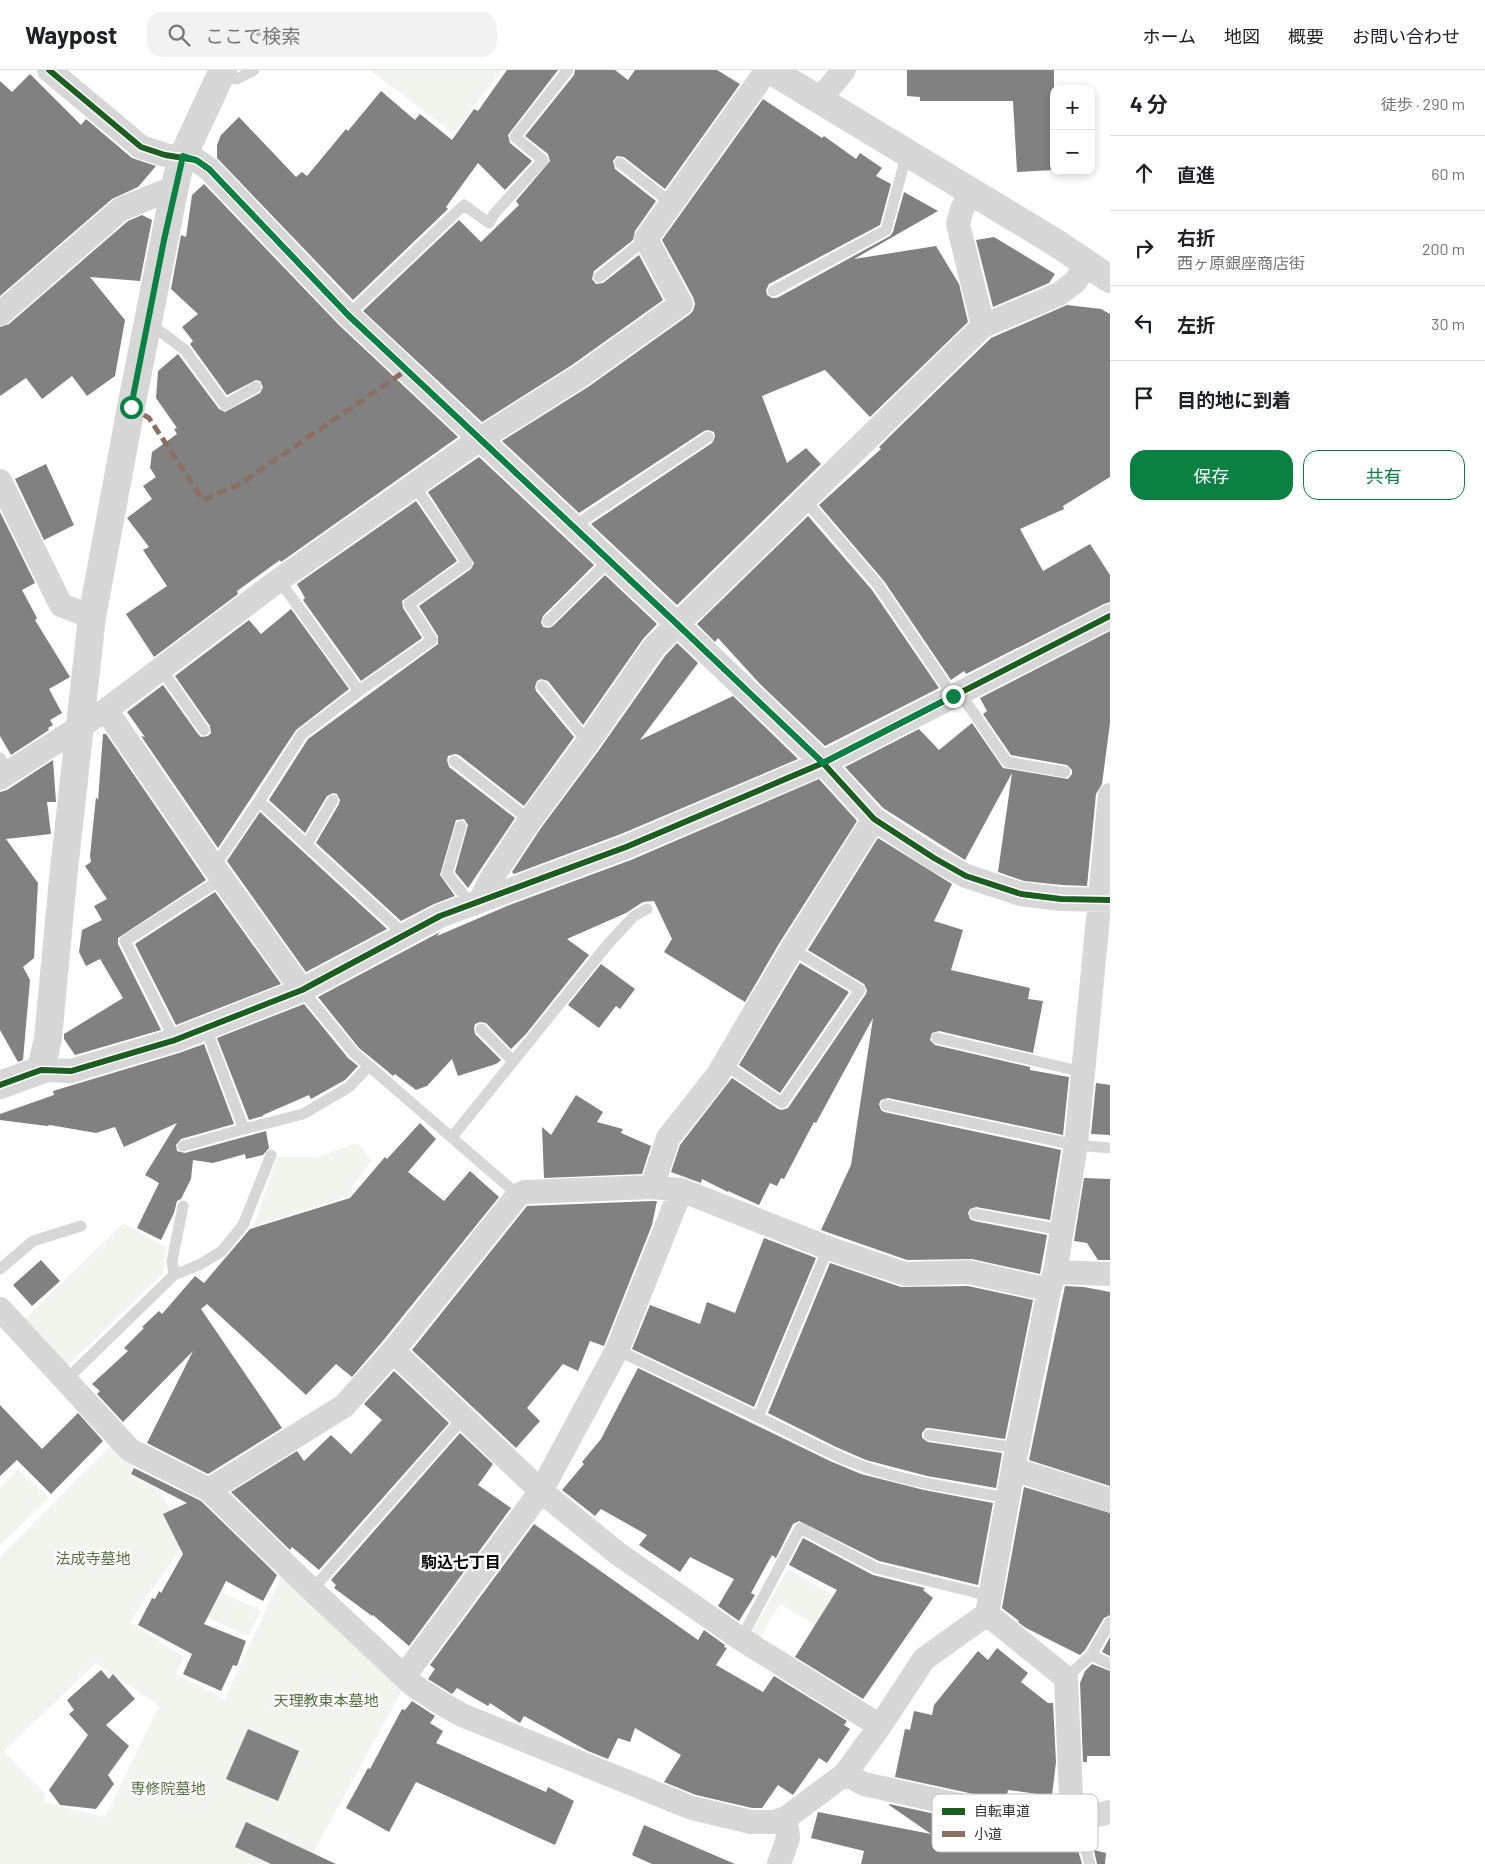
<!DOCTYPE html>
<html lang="ja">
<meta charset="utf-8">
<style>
:root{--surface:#fff;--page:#f2f2f2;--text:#202124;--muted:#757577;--line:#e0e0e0;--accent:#0b8043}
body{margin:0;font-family:Barlow,"Noto Sans JP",sans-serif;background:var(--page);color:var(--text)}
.controls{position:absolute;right:15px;top:15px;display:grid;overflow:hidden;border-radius:10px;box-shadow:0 2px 8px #0003}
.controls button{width:45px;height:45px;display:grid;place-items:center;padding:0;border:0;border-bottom:1px solid var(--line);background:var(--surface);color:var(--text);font:25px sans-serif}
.stop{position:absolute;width:15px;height:15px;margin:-11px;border:4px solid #0b8043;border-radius:50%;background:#fff}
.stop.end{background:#0b8043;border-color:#fff;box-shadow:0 1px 5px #0008}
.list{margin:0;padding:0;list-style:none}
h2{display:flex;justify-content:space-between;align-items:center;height:65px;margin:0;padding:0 20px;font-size:21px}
h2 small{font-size:16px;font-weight:400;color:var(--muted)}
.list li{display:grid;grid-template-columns:32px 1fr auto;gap:15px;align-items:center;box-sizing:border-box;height:75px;padding:0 20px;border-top:1px solid var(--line)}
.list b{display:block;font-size:19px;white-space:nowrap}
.list p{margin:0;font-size:16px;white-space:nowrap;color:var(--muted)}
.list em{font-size:16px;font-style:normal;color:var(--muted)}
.actions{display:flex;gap:10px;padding:15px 20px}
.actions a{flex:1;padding:11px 0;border:1px solid var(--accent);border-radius:15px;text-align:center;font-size:18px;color:var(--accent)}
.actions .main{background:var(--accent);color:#fff}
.icon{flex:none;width:28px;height:28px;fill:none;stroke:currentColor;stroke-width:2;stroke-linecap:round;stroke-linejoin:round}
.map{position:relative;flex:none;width:1110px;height:1794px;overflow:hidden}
header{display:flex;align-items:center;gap:30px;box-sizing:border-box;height:70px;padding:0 25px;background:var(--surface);border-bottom:1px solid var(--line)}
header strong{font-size:24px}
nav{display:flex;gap:28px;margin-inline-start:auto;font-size:18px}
.search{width:350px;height:45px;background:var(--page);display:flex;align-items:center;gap:12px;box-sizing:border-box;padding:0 18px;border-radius:15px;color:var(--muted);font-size:19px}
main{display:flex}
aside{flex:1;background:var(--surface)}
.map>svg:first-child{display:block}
</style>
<header>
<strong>Waypost</strong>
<div class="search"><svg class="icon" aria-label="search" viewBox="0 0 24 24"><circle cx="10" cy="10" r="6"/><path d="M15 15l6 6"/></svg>ここで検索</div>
<nav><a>ホーム</a><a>地図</a><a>概要</a><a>お問い合わせ</a></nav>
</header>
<main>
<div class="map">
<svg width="1110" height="1794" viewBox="0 0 1110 1794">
<rect width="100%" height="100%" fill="#fff"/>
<path fill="#f1f5ed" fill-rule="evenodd" d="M370,0H502L453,64Z
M357,1073L372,1090L353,1116L351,1126L254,1156L277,1087H317Z
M123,1153L166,1177L163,1204L67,1296L24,1250Z
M115,1371L136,1391L129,1405L159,1420L187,1469L130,1552L184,1587L176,1604L225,1629L283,1502L404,1617L307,1794H0V1487ZM96,1593L159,1636L105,1747L44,1732L46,1725L4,1681Z
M18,1399L49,1428L0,1475V1418Z
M788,1499L840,1529L821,1558L780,1534L759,1570L750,1565Z
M205,1514L261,1541L248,1566L192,1540Z"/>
<path fill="#818181" d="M507,0H558L508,65L510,73L532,91L505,120L478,93L446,137L448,139L353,230L217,88V75L221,65L239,47L296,107L302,102L307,106L346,59L348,61L381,21L415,50L420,44L452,70L474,39L478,41Z
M575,0H615L628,10L635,0H717L740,14L665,119L624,87L617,86L613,91L615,99L656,131L635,161L633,170L594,201L592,209L596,214L603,213L639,185L663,230L572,295L482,352L363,241L459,150L481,172L519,135L516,131L550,91L548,84L525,66L574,5Z
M907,0H1054V100L1017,102L1013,31H920V27L907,26Z
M30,4L81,55L86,49L132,88L156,96L138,117L112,129L0,226V11L12,22Z
M763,29L822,68L824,66L856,89L860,83L882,98L876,106L891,114L880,155L769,214L766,220L767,225L772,228H777L890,166L893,162L904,122L938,141L854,189L936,176L959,214L968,252L870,347L825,300L762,326L787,393L806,378L821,394L677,535L591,454L712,373L715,367L714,362L708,360L704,361L579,443L502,371L588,317L689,245L693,241L695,234L693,227L662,170Z
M204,114L339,255L458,367L281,492L280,490L237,521L238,524L154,587L126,544L167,516L143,480L149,477L127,448L152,429L143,416L156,407L150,398L152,382L177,364L174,359L177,358L156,328L158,301L178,284L219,339L225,342L260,323L263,317L260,311L256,310L227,325L190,274L193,271L182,257L198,244L171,219L181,165L186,167L192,125Z
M142,145L152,150L140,211L90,207L125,250L115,306L87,326L72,306L42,329L26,308L0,326V257L9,254L128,151Z
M994,167L1055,204L1049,213L993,237L976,170Z
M1067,235L1101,239L1110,244V407L1063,436L1064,439L1020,459L1043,501L1090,474L1110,505V532L1104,534L966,604L964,601L951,610L884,511L819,435L881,379L879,377L889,367L991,268Z
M479,387L594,495L543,546L541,552L543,557L549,558L553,556L605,505L657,554L643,569L583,655L548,611L541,609L537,611L535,617L536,621L574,667L524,736L459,685L455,684L448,686L447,690L449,697L515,748L468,818L455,802L468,755L464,749L456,750L440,805L455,826L434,834L401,851L316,773L339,734L340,730L337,724L333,723L327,726L305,763L269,730L308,669L438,574V566L419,536L471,499L474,493L428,422Z
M46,394L74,455L44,470L15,409Z
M416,431L457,491L402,531L403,538L422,568L361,611L303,530L305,528L297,514Z
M0,442L35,513L22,520L37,548L35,550L70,607L49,619L62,643L50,650L53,655L48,658L49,660L11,685L0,666Z
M808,446L872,520L939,618L825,676L760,614L718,568L715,572L697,554Z
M291,539L349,619L296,660L218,778L141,666L145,667L127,642L163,615L198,664L201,667L208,666L211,663L210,656L175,606L249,550L261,564Z
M1110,561V653L1102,714L1096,724L1087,816L1062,815L1024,811L998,802L1012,703L965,790L883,738L845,697L919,659L939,680L972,653L1003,698L1068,709L1072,704V700L1067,695L1011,685L983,644L987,641L980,628Z
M677,573L698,593L640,670L733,626L798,689L621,764L514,804L512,802L541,758L599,680L665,586Z
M103,664H106L206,810L118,868V874L161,960L75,985L64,969V964L123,928L100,889L86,896L79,882L82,860L102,850L94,836L107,829L85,796L91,792L90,786L96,727L98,730Z
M53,690L56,732H47L51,764L6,769L38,813L34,888L23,897L30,910L23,990L18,992L0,960V722L7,720Z
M819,709L857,751L780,872L745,932L664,882L672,869L654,831L643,832L626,843L567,869L589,885L526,964L511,979L486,953L480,952L475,954L474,958L475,964L501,990L496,994L458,1006L452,989L427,1016L416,1020L395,1004L393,1006L386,1000L359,978L318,927L440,862L437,866L512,834L631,790Z
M260,742L387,859L306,902L227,791Z
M878,768L952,814L934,851L963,860L951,900L1030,918L1028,929L1043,931L1033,983L939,961L932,963L930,970L935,975L1030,997V1000L1069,1007L1063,1065L888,1028L881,1030L879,1034L881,1040L884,1042L1061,1080L1050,1150L976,1137L970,1139L968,1143L970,1149L974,1151L1047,1165L1040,1204L972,1189L907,1190L821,1160L851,1095L873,948L816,1053L814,1052L784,1109L781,1108L777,1116L770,1113L759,1135L728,1121V1122L702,1109L701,1113L671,1102L680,1075L732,1008L778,1039L782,1040L788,1038L866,924L867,920L864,914L808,880Z
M215,822L281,914L176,955L135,874Z
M800,893L849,922L780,1023L739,995Z
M601,894L635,919L620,939L616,936L599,958L568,935Z
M304,934L348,988L358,996L345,1010L311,1029L309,1025L263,1045V1046L249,1050L217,968Z
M204,974L234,1054L181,1069L176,1075L177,1081L185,1083L266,1061L269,1078L263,1085L246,1089L245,1084L213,1093L193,1090L191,1109L181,1129L177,1131L174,1143L161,1170L137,1158L159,1113L145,1105L177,1053L124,1077L115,1057L96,1063L50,1055L47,1056L0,1050V1044L54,1025L53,1021L179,983Z
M1096,1013L1110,1015V1065L1091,1064Z
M576,1025L603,1042L597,1052L623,1059L621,1063L651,1076L642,1104L544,1108L542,1057L551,1065Z
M420,1053L436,1069L408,1102L444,1131L470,1101L499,1127L382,1272L352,1307L336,1294L306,1325L207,1234L201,1239L282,1358L208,1404L147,1373L193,1281L123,1352L97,1324L100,1321L92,1314L128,1281L124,1278L144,1258L142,1257L159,1241L162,1244L195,1206L204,1213L250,1159L350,1128L385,1087L387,1089Z
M1084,1108L1110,1109V1190H1098L1087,1173L1074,1171Z
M652,1131H657L652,1155L604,1276L590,1271L578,1301L563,1294L527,1338L540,1351L516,1378L412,1280L527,1136Z
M764,1168L816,1188L754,1337L632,1279L650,1235L700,1254L707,1232L735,1243Z
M41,1190L60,1211L32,1236L13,1215Z
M830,1193L901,1217L968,1216L1033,1230L1005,1369L930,1358H926L922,1363V1368L928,1372L1002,1383L996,1418L927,1406L866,1390L836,1377L768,1343Z
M1065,1216L1084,1217L1110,1222V1416L1029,1390Z
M638,1298L830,1391L861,1404L924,1420L993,1433L978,1515L879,1491L799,1451L793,1454L776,1488L772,1485L751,1523L755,1525L739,1551L718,1536L734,1509L690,1487L680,1502L639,1475L647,1465L601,1439L595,1446L562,1420L584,1394L582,1392L601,1369Z
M394,1301L449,1353L319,1500L292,1477L290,1480L231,1422L297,1381L304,1391L331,1365L351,1384L382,1350L364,1334Z
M0,1335L42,1379L78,1343L103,1371L51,1424L17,1390L0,1406Z
M460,1363L493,1394L478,1415L511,1438L409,1576L373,1545L372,1546L334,1518L336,1515L331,1510Z
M134,1398L201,1431L277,1505L263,1531L226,1511L204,1554L246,1571L237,1596L233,1595L221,1621L183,1604L192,1584L138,1555L152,1528L155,1529L159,1521L161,1523L183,1484L163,1444L187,1433L131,1404Z
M1024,1417L1110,1443V1545L1104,1548L1085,1580L1080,1585L1026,1558L1018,1552L1019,1551L1002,1538Z
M534,1454L698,1570L704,1560L725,1575L724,1577L727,1578L716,1595L763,1622L774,1606L847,1651L844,1655L850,1659L827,1693L819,1688L793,1725L778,1715L762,1738H752L696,1725L664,1712L681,1685L635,1658L630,1672L618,1668L608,1689L588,1681L524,1646L520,1653L490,1633L488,1636L457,1618L452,1624L428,1609L435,1599L430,1595Z
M803,1468L873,1505L925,1518L923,1520L933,1528L863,1629L795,1587L837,1520L789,1495Z
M1110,1567V1586L1102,1582Z
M997,1578L1028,1603L1021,1612L1048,1633H1053L1056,1692L1052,1726L1008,1720L1006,1731L895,1707L905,1659L910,1660L914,1641L932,1645L934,1635L978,1581L988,1590Z
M1092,1594L1110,1601V1686H1087V1692H1083L1080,1613L1085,1601Z
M101,1600L109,1609L113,1604L135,1629L106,1655L129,1676L108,1705L114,1714L96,1739L60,1735L49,1720L88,1665L69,1644L74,1640L67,1630Z
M412,1631L435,1646L430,1653L443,1661L436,1673L546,1722L548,1717L574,1731L555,1775L416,1712L389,1762L346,1738L368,1698L370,1699L402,1639L405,1640Z
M248,1659L299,1681L278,1731L226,1709Z
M889,1734L1000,1758L999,1762L1077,1777L1082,1794H861L864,1781L811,1768L818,1742L931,1764L889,1735Z
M246,1752L336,1794H271L235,1777Z
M644,1755L735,1794H652L632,1785Z
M1094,1780L1106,1783L1105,1794H1097Z"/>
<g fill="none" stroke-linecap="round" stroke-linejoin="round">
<path stroke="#d7d7d7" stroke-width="11" d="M219,8L237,9L254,0
M620,93L671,133
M599,207L646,169
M773,221L886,160L907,83
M348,245L464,135L489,153L494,144L543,90L515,67L568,0
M149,253L185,280L225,335L256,317
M805,430L878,515L953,626
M574,456L708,367
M279,510L359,621
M548,551L609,491
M161,599L204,660
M542,616L588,672
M960,623L1007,692L1065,702
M0,688L8,702
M454,691L530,750
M259,731L404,864
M461,756L447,804L471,834
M307,774L333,730
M214,797L259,731L302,664L359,621L432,570L409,534L467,493L414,415
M302,920L354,983L518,1125
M206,959L244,1059L303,1044L349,1017L369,996
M481,959L513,991
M937,968L1083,1002
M175,970L125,871L223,808
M724,994L782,1033L860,920L792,879
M886,1035L1076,1075L1110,1078
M452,1067L608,874L634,846L647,839
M183,1076L244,1059
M975,1144L1061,1160
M0,1199L33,1171L81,1156
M174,1205L172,1191L183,1136
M617,1280L758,1347L828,1178
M66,1310L174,1205L199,1195L222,1181L243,1155L271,1085
M758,1347C787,1361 815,1376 844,1389C896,1411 954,1418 1008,1428
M929,1365L1017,1378
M312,1520L464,1347
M741,1569L800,1458L876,1498L990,1526
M1091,1585L1110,1594
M1066,1608L1091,1585L1110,1552
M1077,1750L1090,1794"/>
<path stroke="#d7d7d7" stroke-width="24" d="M49,0L141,77L165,85L196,90L209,99L348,245L677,554L823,693L874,749L934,788L966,806L1021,824L1061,829L1110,830
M819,30L844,0
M972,123L962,139L958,154L983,256
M0,244L121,139L176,117
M0,411L61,535L92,547
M106,640L214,797L302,920
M0,708L106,640L279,510L480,369L580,306L681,234L646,169L767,0
M481,829L491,809L530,750L588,672L654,577L983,256L1059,224L1075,212L1087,194
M41,1000L71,1001L175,970L302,920L440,846L626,777L823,693L1110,546
M652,1117L668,1068L717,1006L792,879L874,749
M1055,1202L1110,1204
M0,1239L130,1380L209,1420L312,1520L413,1615L439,1632L462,1645L692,1738L751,1752H774L786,1748
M393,1281L541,1421L617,1280L681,1120
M1013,1399L1110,1430
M209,1420L344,1336L393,1281L518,1125L525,1122L652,1117L681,1120L828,1178L905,1204L969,1202L1049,1220
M987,1544L1066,1608L1072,1751
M405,1605L541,1421L617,1483L741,1569L880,1656
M845,1704L864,1714L1041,1753L1072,1751L1110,1742
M779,1794L788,1768L786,1748L845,1704L880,1656L924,1589L987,1544L1013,1399L1049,1220L1055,1202L1076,1075L1110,725"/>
<path stroke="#d7d7d7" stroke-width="28" d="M770,0L1053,171L1110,209
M0,1015L41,1000L48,968L63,809L92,547L131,337L177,106L183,86L223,0"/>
<path stroke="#8d6e63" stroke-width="5" stroke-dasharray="10 5" stroke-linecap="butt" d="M131,337L149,348L203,430L240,414L405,301"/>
<g stroke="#fff" stroke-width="9">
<path id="cycleway" d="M49,0L141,77L165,85L196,90L209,99L348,245L677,554L823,693L874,749L934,788L966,806L1021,824L1061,829L1110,830
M0,1015L41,1000L71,1001L175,970L302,920L440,846L626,777L823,693L1110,546"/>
</g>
<use href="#cycleway" stroke="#1b5e20" stroke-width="6"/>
</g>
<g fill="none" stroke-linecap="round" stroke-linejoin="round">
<path stroke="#0b8043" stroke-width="6" d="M131,337L164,170L183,86L196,90L209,99L348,245L677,554L823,693L953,626"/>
</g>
<g text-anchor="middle" stroke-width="5" stroke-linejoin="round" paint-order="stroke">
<g font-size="15" fill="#56703f" stroke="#fff">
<text x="93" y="1494">法成寺墓地</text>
<text x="326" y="1636">天理教東本墓地</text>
<text x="168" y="1724">専修院墓地</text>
</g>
<g font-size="16" font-weight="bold" fill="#000" stroke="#fff">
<text x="461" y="1498">駒込七丁目</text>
</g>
</g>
<rect x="932" y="1724" width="166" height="58" rx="8" fill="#fff" stroke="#c2c2c2" stroke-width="1"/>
<rect x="942" y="1738" width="23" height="7" fill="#1b5e20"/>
<rect x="942" y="1761" width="23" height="6" fill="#8d6e63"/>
<g font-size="14" fill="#333">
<text x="974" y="1746">自転車道</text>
<text x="974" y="1769">小道</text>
</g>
</svg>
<div class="controls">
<button>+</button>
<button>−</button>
</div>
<div class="stop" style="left:131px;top:337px"></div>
<div class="stop end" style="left:953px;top:626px"></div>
</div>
<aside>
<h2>4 分<small>徒歩 · 290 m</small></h2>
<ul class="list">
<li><svg class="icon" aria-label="ahead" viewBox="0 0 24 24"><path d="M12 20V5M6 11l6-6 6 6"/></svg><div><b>直進</b></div><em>60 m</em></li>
<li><svg class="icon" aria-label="right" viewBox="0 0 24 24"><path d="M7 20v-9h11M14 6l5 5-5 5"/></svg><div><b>右折</b><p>西ヶ原銀座商店街</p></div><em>200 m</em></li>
<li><svg class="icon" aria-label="left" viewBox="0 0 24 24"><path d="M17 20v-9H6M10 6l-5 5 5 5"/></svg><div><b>左折</b></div><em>30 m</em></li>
<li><svg class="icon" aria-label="arrive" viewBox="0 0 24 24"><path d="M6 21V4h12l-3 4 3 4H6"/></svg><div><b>目的地に到着</b></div></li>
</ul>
<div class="actions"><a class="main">保存</a><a>共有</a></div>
</aside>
</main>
